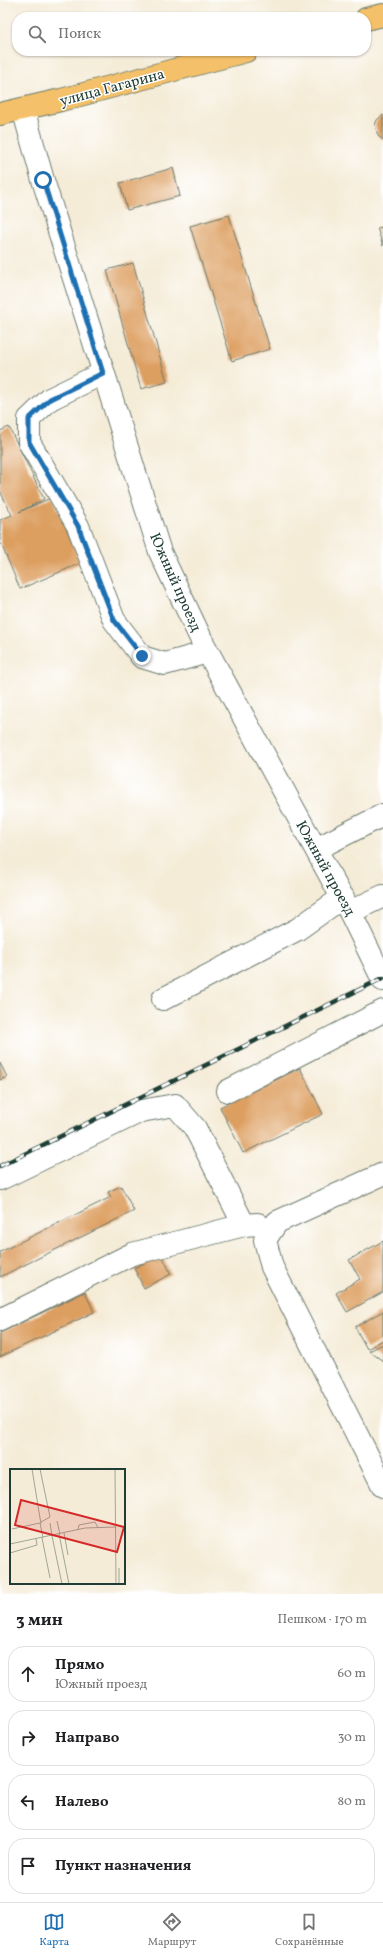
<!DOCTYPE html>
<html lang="ru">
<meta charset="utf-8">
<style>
:root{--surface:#fff;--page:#f2f2f2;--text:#202124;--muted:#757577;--line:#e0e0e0;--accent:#1f6fb2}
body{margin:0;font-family:Vollkorn,serif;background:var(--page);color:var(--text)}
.stop{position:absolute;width:12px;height:12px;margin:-9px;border:3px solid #1f6fb2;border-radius:50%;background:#fff}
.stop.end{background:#1f6fb2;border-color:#fff;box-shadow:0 1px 4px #0008}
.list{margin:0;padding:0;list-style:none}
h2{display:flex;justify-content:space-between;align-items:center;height:52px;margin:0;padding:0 16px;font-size:17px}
h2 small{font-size:13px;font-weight:400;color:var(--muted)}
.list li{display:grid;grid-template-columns:26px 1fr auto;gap:12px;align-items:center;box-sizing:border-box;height:56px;margin:0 8px 8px;padding:0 8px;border:1px solid var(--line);border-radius:16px}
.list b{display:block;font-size:15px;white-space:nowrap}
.list p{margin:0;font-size:13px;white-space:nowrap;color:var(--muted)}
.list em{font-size:13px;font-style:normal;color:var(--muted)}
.icon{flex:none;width:22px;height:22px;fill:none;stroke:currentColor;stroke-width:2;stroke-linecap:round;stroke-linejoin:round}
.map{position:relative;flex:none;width:383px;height:1594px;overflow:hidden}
.search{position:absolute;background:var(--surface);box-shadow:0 1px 3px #0004;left:12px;right:12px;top:12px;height:44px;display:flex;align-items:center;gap:10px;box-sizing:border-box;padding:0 14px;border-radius:16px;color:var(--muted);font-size:15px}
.sheet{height:308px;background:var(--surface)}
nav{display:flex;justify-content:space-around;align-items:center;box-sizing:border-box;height:56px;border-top:1px solid var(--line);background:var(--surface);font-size:11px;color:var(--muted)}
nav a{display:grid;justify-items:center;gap:2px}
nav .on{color:var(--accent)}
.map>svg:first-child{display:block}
</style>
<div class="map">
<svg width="383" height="1594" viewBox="0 0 383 1594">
<rect width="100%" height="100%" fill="#fff"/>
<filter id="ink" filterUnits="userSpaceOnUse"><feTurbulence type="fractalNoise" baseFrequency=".025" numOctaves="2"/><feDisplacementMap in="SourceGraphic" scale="8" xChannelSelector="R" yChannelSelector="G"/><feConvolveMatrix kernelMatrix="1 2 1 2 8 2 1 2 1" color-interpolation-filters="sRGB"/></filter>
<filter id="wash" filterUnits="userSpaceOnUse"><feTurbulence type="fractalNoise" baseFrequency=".012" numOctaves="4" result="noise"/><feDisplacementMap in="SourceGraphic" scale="16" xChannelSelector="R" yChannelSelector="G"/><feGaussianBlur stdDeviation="0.9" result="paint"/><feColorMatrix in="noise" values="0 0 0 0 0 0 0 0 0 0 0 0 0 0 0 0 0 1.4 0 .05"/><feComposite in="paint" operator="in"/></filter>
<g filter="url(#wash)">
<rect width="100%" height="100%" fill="#f5ecd8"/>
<g id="blocks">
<path fill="#dd9f60" d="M383,115V140L378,136L375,125L377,120Z
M173,168L180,196L127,210L120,183Z
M229,215L270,349L232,361L190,226Z
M383,227V246L377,228Z
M133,263L167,382L141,389L107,270Z
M9,427L44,499L19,512L53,497L81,563L20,589L0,541V520L12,515L0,491V431Z
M0,1063L7,1077L0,1080Z
M300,1068L323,1114L243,1153L220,1107Z
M121,1186L134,1211L0,1277V1252L111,1197L108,1192Z
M383,1241V1292L347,1312L336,1293L360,1279L349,1260Z
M162,1255L171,1274L144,1288L134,1268Z
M85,1292L94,1312L0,1357V1333Z
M383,1311V1340L367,1349L355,1327Z
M383,1344V1361L369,1351Z"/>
</g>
</g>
<g filter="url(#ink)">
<use href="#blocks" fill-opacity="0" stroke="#6a7a6d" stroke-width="1"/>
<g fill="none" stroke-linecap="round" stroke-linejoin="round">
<g stroke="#6a7a6d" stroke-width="24">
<path id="minor" d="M23,109L43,180L160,552L203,643L350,912L383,980
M103,373L50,399L29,419V442L78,526L114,620L142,657L165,664L208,652
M316,849L383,815
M350,912L383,896
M163,999L298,929L343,897
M228,1091L383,1011
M383,1174L277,1222L265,1240L272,1267L383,1486
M0,1179L141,1111L175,1105L195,1128L244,1225
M0,1320L132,1254L244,1225L258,1224"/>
</g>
<g stroke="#6a7a6d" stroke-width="24">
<path id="major" d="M366,19L383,15
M0,114L61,100L246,51"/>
</g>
<use href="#minor" stroke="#fff" stroke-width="22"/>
<use href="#major" stroke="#f4c16a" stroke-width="22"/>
<g stroke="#1f3d34" stroke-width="4.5">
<path id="rail" d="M0,1166L383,978"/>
</g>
<use href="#rail" stroke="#fff" stroke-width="3" stroke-dasharray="9" stroke-linecap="butt"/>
</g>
</g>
<g fill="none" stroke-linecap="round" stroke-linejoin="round" filter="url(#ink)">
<path stroke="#1f6fb2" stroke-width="5" d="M43,180L103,373L50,399L29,419V442L78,526L114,620L142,656"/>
</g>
<g text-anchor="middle" stroke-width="3" stroke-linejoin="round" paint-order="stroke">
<g font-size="15" fill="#1f3d34" stroke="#fff">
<text transform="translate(112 87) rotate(-15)" y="5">улица Гагарина</text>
<text transform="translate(176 582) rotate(66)" y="5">Южный проезд</text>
<text transform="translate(326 868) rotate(61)" y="5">Южный проезд</text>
</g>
</g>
<g transform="translate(10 1469)">
<rect width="115" height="115" fill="#f5ecd8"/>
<path fill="none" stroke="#9fa696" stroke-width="1" d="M22,0L31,55M30,0L40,48L31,53M105,0L106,115M47,52L50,65M40,54L42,67M2,60L30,54L33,69M68,61L69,56L85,53L88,59M54,64L58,86M49,65L59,115M42,67L52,115M32,69L40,109M0,75L75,59L106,58M0,84L27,76L26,70M109,115V99"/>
<path fill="#d62828" fill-opacity="0.15" stroke="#d62828" stroke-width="2" d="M11,31L114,58L107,83L5,56Z"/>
<rect width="115" height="115" fill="none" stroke="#1f3d34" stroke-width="2"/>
</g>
</svg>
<div class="stop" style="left:43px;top:180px"></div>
<div class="stop end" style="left:142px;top:656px"></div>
<div class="search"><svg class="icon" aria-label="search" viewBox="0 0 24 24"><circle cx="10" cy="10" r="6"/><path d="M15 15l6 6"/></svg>Поиск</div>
</div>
<section class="sheet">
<h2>3 мин<small>Пешком · 170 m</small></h2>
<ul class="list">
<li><svg class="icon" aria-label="ahead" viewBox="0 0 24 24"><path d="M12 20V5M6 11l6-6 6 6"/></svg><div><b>Прямо</b><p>Южный проезд</p></div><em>60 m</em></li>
<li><svg class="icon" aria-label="right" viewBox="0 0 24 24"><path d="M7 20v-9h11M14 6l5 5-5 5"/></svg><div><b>Направо</b></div><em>30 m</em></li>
<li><svg class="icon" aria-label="left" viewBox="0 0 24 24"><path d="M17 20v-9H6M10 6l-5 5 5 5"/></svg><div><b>Налево</b></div><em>80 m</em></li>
<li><svg class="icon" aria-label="arrive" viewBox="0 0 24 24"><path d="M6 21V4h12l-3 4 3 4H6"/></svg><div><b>Пункт назначения</b></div></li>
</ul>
</section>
<nav>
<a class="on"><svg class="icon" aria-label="map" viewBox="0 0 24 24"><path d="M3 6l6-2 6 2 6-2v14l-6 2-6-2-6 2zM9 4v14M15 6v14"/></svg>Карта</a>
<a><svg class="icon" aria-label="directions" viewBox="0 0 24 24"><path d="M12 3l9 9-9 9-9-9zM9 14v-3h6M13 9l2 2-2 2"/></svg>Маршрут</a>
<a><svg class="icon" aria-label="saved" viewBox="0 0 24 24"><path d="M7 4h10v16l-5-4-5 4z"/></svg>Сохранённые</a>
</nav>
